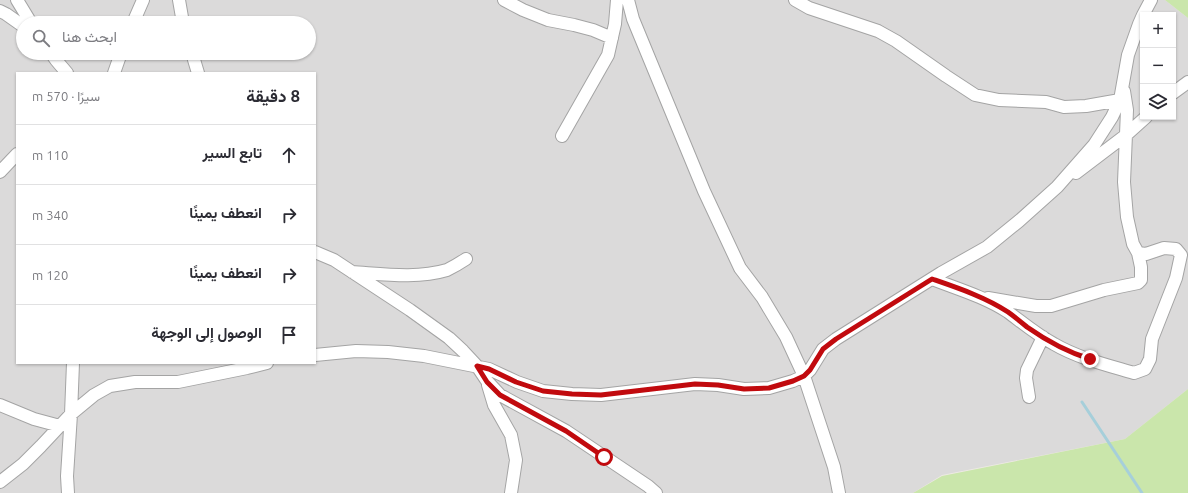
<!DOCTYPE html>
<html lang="ar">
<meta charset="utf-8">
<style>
:root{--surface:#fff;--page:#f7f7f7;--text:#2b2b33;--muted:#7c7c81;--line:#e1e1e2}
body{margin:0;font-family:Ubuntu,Vazirmatn,sans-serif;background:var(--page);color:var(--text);direction:rtl}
.controls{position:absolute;right:12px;top:12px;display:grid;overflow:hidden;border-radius:0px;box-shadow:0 1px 3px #0004}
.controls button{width:36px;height:36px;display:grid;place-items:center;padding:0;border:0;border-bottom:1px solid var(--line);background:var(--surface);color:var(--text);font:20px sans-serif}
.stop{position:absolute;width:12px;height:12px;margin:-9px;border:3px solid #c10a0e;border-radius:50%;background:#fff}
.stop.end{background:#c10a0e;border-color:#fff;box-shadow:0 1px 4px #0008}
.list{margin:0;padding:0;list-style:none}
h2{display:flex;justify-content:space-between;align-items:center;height:52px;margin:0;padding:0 16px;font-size:17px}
h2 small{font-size:13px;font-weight:400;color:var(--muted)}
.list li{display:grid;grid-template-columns:26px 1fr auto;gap:12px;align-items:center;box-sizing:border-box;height:60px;padding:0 16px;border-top:1px solid var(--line)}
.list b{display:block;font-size:15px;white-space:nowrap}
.list em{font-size:13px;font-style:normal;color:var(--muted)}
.icon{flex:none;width:22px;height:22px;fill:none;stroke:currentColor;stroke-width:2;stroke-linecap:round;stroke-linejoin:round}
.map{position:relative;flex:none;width:1188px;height:493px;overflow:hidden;direction:ltr}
.search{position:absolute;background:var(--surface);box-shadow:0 1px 3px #0004;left:16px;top:16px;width:300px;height:44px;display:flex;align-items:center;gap:10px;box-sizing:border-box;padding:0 14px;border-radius:22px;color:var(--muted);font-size:15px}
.panel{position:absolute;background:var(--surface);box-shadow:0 1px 3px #0004;left:16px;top:72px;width:300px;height:292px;border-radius:0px;direction:rtl}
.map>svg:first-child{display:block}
</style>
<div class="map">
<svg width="1188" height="493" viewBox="0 0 1188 493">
<rect width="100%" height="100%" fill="#eeeae4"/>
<path fill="#dbdada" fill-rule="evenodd" d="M0,0H1165L1188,18V389L1125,439L942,475L913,493H0ZM1143,15H1173V117H1143ZM23,23H309V53H23ZM17,73H315V363H17Z"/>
<path fill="#cae6ab" d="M1165,0H1188V18Z
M1188,389V493H913L942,476L1125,439Z"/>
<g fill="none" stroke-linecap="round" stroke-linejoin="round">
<path stroke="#a6cfda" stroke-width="3" d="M1082,402L1142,493"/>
<g stroke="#a4a4a4" stroke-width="14">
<path id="street" d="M17,0L31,23
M179,0L183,23
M504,0L523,10L548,20L574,25L593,30L612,38
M628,0L633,19L704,191L740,268L762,297L786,337L804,376L834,467L839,493
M795,0L809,8L878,31L896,41L946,76L975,95L999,100L1046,102L1064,107L1086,106L1120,100
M0,11L6,14L23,26
M1143,15L1151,0
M133,23L143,0
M51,53L56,60L67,73
M192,53L198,73
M114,73L121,53
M1173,93L1188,82
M562,136L608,55L615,24L617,0
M0,172L17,154
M1076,173L1126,135L1146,117
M315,252L334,260L410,310L449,338L463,351L477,366L487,381L500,395L566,431L648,486L656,493
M352,272C383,274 417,279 447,270C453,267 460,263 466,259
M932,279C958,289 985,297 1008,312C1023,323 1037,335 1054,344C1078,358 1107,365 1134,373L1145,369L1150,359L1152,339L1176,278L1181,255L1176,249L1164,248L1146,254L1138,253L1133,244L1127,217L1124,182L1127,110L1124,91
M988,298L1036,306H1051L1104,290L1138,283L1141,280V267L1138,253
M315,355L356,351L388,352L424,356L489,369L517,382L543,391L572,394L601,395L695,384L718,385L744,389L769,388L793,381L804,376L810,370L823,349L836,339L941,273L987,247L1019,221L1057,187L1094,145L1112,117L1120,100L1128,55L1139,24L1143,15
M488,385L494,405L511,435L516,460L511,493
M1029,397L1026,378L1027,370L1043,337
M0,405L34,419L60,426
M0,482L23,464L41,446L71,414L94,395L110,386L135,382H178L247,368L267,363
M68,493L67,476L71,414L73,363"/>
</g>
<use href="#street" stroke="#fff" stroke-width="12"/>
</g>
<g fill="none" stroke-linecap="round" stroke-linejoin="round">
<path stroke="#c10a0e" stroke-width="5" d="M604,457L566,431L500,395L487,382L477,366L489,369L516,382L543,391L572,394L601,395L695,384L718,385L744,389L769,388L793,381L804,376L810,370L823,349L836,339L932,279C958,288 985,297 1008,312C1015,317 1021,322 1027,327C1047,341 1067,352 1090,359"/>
</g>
</svg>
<div class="controls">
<button>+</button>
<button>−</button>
<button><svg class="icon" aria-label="layers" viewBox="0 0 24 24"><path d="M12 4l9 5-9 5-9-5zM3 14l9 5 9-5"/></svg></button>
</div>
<div class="stop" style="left:604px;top:457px"></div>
<div class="stop end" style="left:1090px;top:359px"></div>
<div class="search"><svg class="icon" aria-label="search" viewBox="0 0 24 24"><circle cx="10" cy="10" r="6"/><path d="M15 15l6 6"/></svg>ابحث هنا</div>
<section class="panel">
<h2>8 دقيقة<small>سيرًا · 570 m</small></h2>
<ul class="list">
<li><svg class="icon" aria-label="ahead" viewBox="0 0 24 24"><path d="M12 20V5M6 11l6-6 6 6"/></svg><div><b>تابع السير</b></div><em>110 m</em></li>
<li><svg class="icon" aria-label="right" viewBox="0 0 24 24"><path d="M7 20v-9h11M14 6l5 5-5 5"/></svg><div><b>انعطف يمينًا</b></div><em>340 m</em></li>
<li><svg class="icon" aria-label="right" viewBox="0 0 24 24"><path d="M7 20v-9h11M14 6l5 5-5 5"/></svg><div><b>انعطف يمينًا</b></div><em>120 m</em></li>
<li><svg class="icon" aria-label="arrive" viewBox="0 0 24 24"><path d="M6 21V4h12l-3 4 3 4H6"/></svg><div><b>الوصول إلى الوجهة</b></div></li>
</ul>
</section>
</div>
